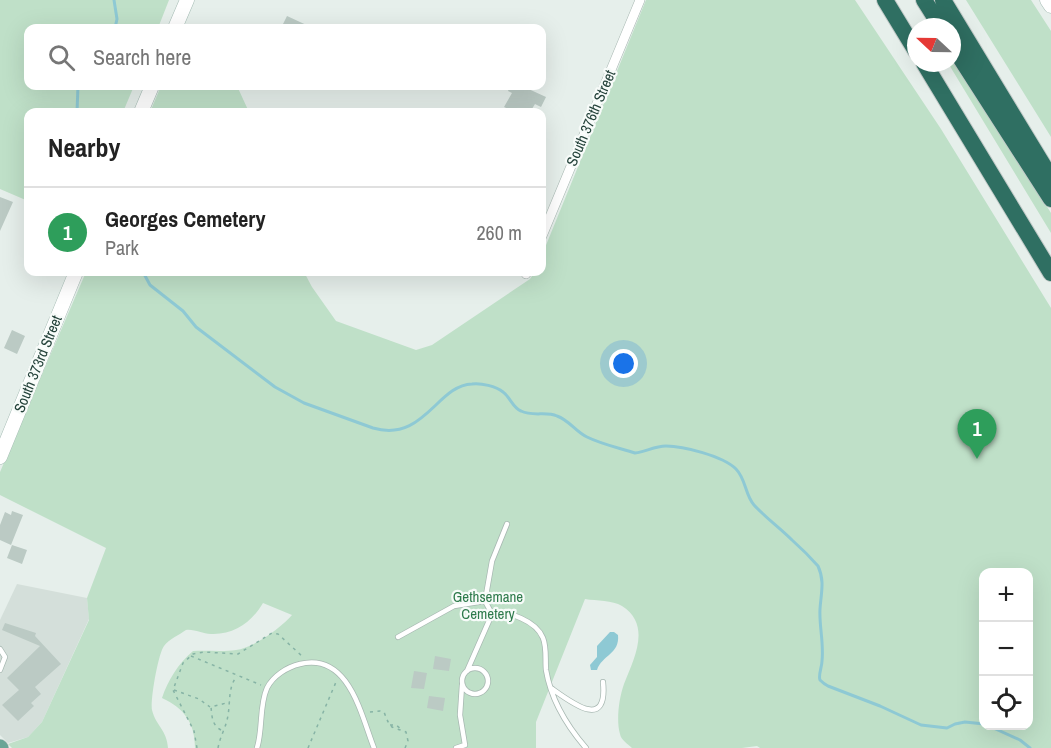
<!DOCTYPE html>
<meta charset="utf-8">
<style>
:root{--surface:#fff;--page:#f6f6f6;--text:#222;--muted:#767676;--line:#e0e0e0;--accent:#111827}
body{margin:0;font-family:"Archivo Narrow",sans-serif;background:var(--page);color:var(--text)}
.controls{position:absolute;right:18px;bottom:18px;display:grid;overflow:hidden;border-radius:12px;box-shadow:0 6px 24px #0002}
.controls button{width:54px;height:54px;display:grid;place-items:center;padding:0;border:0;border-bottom:2px solid var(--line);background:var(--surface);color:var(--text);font:30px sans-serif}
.compass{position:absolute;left:907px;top:18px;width:54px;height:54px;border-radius:50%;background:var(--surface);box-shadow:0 6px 24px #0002;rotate:292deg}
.you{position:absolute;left:624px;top:364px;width:21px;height:21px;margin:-15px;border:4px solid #fff;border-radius:50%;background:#1a73e8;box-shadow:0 0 0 9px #1a73e833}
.badge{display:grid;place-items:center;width:39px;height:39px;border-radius:50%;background:var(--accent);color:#fff;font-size:20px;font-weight:700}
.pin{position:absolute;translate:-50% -50px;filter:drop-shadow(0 2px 3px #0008)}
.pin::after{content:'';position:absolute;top:32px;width:21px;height:18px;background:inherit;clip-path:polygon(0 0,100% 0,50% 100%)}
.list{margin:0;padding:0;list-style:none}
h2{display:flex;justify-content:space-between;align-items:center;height:78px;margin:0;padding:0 24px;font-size:26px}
h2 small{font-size:20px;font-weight:400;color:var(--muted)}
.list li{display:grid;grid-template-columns:39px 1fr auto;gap:18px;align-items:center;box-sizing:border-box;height:90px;padding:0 24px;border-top:2px solid var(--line)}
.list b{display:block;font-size:22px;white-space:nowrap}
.list p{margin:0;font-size:20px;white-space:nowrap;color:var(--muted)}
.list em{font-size:20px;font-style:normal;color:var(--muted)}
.icon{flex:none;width:33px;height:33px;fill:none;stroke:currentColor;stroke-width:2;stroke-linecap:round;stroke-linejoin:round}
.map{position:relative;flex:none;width:1051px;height:748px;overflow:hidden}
.search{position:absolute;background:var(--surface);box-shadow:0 6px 24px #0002;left:24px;top:24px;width:522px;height:66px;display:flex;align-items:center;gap:15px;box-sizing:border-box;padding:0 21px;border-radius:12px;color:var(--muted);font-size:22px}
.panel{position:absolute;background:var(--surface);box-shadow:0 6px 24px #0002;left:24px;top:108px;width:522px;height:168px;border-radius:12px}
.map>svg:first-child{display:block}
</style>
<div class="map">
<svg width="1051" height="748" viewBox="0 0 1051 748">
<rect width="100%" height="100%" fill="#e6efeb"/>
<path fill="#d4dfda" d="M17,584L87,598L89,619L42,722L28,737L8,743L0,735V620Z"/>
<path fill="#bfe0c8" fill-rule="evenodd" d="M0,0H169L158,28H28V86H134L123,112H28V201L0,189Z
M646,0H855L941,129L1051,308V748H760L757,746L742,748H632C628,744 621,740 620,734C616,720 619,698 624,684C634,659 652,625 622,606C612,600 597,601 585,599L536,722V748H195C195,723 184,708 162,698C168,680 178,664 193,651C207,650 222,652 236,650C253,648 281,628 292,615L263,603C252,622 234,635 211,634C202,634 195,629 186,630C179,635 169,639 164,646C158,654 150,701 152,710C156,726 167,730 168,748H12L8,744L28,737L42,722L89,620L87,598L106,548L0,495V472L86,272H304L312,287L336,321L416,350L432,345L530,279L535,272H542V255ZM984,572H1028V726H984Z
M966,0H1031L1051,31V137Z
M952,55L1051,213V233L948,63H952Z
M161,86H237L249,112H150Z"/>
<path fill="#8ec9d4" d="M610,632H614L618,635C620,654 602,655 597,670H591L590,665L597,657V646Z"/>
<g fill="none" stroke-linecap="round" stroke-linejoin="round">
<path stroke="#8ec9d4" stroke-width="3" d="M114,0L117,19L115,28
M77,112L78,86
M143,272L150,285L183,311L196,327L275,387L304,403L373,428C424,443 437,385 472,384C481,383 496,386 503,392C510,397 513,408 521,411C533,417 546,411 557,416C569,420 576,432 587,437C601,444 619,448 635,453C646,452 654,446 666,446C683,446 723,456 736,469C746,479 745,495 754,505C766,518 780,528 792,540C801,548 810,557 818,566C825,581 821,593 820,609C819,626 824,643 822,661C822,667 818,675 820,680C821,681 826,685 828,686L880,706L921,725L947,728L955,724L965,722L984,724
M989,726L1020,740L1030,748"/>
</g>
<path fill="#bbcac4" d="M287,16L313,28H281Z
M510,86H522L546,97L541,107L535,104L530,112H515L504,107L512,93L508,91Z
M0,197L13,202L0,231Z
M12,330L25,336L17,354L4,348Z
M12,511L23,515L11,545L0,540V525L5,512L11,515Z
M12,545L27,550L22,564L7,558Z
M5,623L36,633L35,636L61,664L35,687L41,694L31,703L34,706L18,721L2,705L19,690L7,678L40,646L2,630Z
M435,656L451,659L449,671L433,669Z
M414,671L427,673L424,689L411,688Z
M429,696L445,698L443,711L427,708Z"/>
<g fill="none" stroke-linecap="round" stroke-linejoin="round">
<g stroke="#a8b8b2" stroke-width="6">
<path id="lane" d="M485,601L492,561L507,524
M398,637L454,606L485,601L492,614
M0,649L5,657L0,670
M462 681a13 13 0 1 1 26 0a13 13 0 1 1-26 0Z
M467,671L492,614C508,610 536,621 543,638C547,648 545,660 546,670C551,700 567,726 586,748
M551,688C572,703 608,731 603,682
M257,748C263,729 259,706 267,688C273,676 287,667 300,664C349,652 361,715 374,748
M456,748L465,745L460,715L462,685"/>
</g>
<g stroke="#a8b8b2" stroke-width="10">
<path id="street" d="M542,236L640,0
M526,274L527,272"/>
</g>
<g stroke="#a4bbb3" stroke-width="15">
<path id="secondary" d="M1047,0L1051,6
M175,28L187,0
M141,112L152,86
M0,457L76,272"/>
</g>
<g stroke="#c2cac8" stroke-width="16">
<path id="primary" d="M0,747L1,748"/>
</g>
<g stroke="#c2cac8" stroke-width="18">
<path id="highway" d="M885,0L916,51
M924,0L941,27
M943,0L1051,178
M952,45L1051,199
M924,63L1051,273"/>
</g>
<path stroke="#86b3a5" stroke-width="1.5" stroke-dasharray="3 4.5" stroke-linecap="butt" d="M191,656L261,685
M174,690L199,699L210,707
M370,712L380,711L384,712C391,731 391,726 406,732L408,741L405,748
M390,725H396L401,729
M221,730C212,725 212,717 211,707L230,702
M197,748L194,731L173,690L183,663L193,654L204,652L238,654L272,633L278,634L303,657
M218,748C220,737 225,729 227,720C231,705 227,688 237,676
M308,748L336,682"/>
<use href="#lane" stroke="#fff" stroke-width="4.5"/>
<use href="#street" stroke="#fff" stroke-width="9"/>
<use href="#secondary" stroke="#fff" stroke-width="14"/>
<use href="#primary" stroke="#6aa596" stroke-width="15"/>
<use href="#highway" stroke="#2f6f62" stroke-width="16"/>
</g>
<g text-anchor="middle" stroke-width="4.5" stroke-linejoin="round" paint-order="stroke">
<g font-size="15" fill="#24423a" stroke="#f7fbf9">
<text transform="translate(591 118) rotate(-67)" y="5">South 376th Street</text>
<text transform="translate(38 364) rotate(-68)" y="5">South 373rd Street</text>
</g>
<g font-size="15" fill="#2d7a4b" stroke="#f7fbf9">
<text x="488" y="602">Gethsemane<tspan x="488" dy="17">Cemetery</tspan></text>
</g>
</g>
</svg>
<div class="controls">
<button>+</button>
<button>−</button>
<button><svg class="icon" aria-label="locate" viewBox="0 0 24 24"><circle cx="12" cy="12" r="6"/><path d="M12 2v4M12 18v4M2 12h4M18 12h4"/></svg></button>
</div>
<svg class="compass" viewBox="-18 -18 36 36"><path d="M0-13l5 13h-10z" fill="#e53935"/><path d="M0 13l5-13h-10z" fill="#767676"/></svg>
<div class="you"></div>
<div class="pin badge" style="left:977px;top:459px;background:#2e9e5b">1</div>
<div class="search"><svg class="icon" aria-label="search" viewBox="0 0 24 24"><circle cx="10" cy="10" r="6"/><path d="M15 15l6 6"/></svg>Search here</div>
<section class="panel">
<h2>Nearby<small></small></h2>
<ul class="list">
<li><span class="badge" style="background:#2e9e5b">1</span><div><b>Georges Cemetery</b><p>Park</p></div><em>260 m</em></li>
</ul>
</section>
</div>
